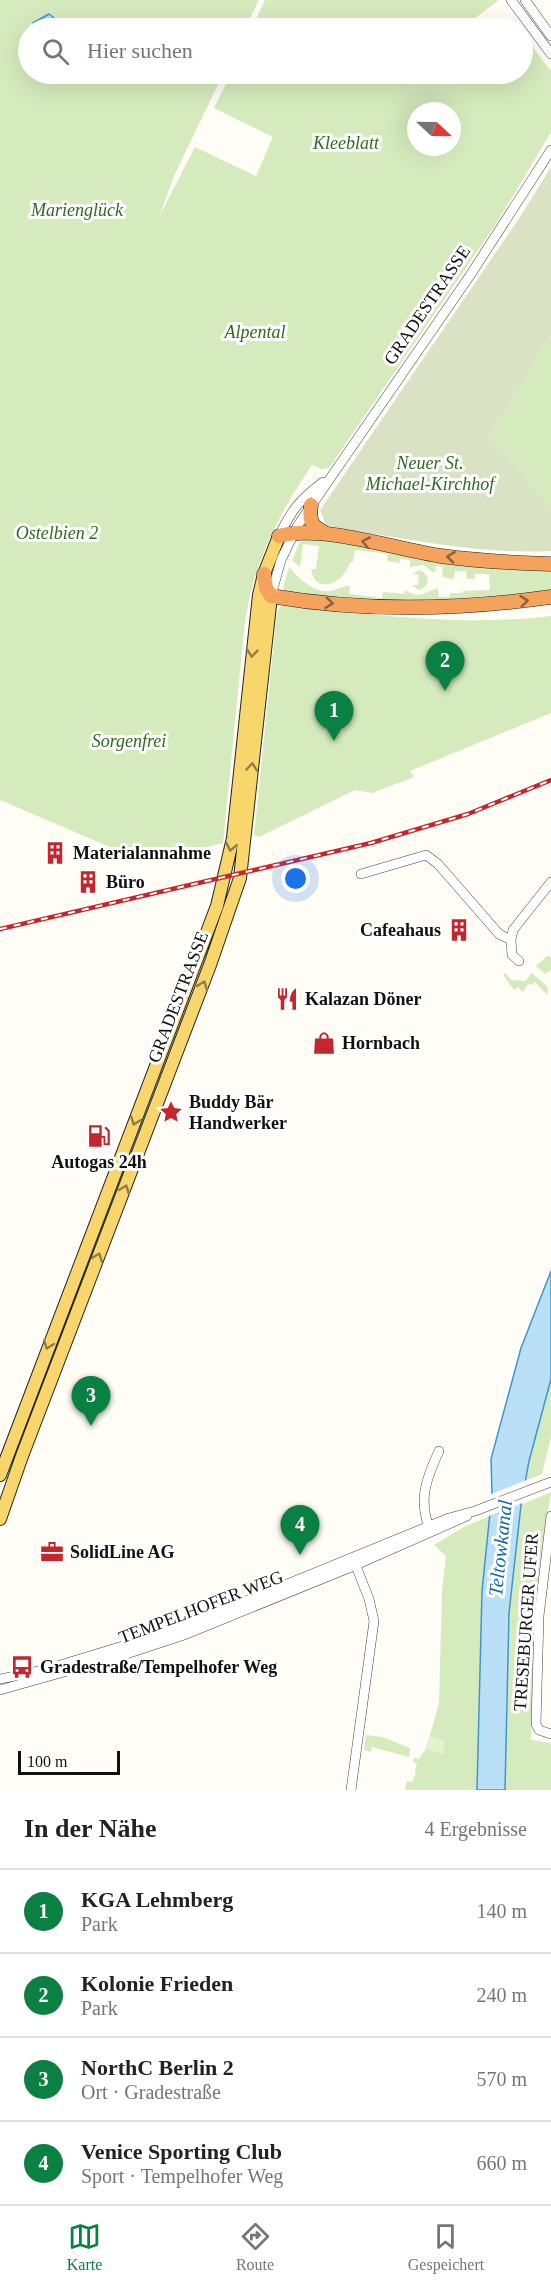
<!DOCTYPE html>
<html lang="de">
<meta charset="utf-8">
<style>
:root{--surface:#fff;--page:#f6f6f6;--text:#222;--muted:#767676;--line:#e0e0e0;--accent:#0b8043}
body{margin:0;font-family:Georgia,serif;background:var(--page);color:var(--text)}
.compass{position:absolute;left:407px;top:102px;width:54px;height:54px;border-radius:50%;background:var(--surface);box-shadow:0 6px 24px #0002;rotate:112deg}
.scale{position:absolute;left:18px;bottom:15px;width:102px;box-sizing:border-box;padding-left:6px;border:3px solid #111;border-top:0;font-size:16px;line-height:21px;white-space:nowrap;color:#111;-webkit-text-stroke:4px #fff;paint-order:stroke}
.you{position:absolute;left:296px;top:879px;width:21px;height:21px;margin:-15px;border:4px solid #fff;border-radius:50%;background:#1a73e8;box-shadow:0 0 0 9px #1a73e833}
.badge{display:grid;place-items:center;width:39px;height:39px;border-radius:50%;background:var(--accent);color:#fff;font-size:20px;font-weight:700}
.pin{position:absolute;translate:-50% -50px;filter:drop-shadow(0 2px 3px #0008)}
.pin::after{content:'';position:absolute;top:32px;width:21px;height:18px;background:inherit;clip-path:polygon(0 0,100% 0,50% 100%)}
.list{margin:0;padding:0;list-style:none}
h2{display:flex;justify-content:space-between;align-items:center;height:78px;margin:0;padding:0 24px;font-size:26px}
h2 small{font-size:20px;font-weight:400;color:var(--muted)}
.list li{display:grid;grid-template-columns:39px 1fr auto;gap:18px;align-items:center;box-sizing:border-box;height:84px;padding:0 24px;border-top:2px solid var(--line)}
.list b{display:block;font-size:22px;white-space:nowrap}
.list p{margin:0;font-size:20px;white-space:nowrap;color:var(--muted)}
.list em{font-size:20px;font-style:normal;color:var(--muted)}
.icon{flex:none;width:33px;height:33px;fill:none;stroke:currentColor;stroke-width:2;stroke-linecap:round;stroke-linejoin:round}
.map{position:relative;flex:none;width:551px;height:1790px;overflow:hidden}
.search{position:absolute;background:var(--surface);box-shadow:0 6px 24px #0002;left:18px;right:18px;top:18px;height:66px;display:flex;align-items:center;gap:15px;box-sizing:border-box;padding:0 21px;border-radius:33px;color:var(--muted);font-size:22px}
.sheet{height:414px;background:var(--surface)}
nav{display:flex;justify-content:space-around;align-items:center;box-sizing:border-box;height:84px;border-top:2px solid var(--line);background:var(--surface);font-size:16px;color:var(--muted)}
nav a{display:grid;justify-items:center;gap:3px}
nav .on{color:var(--accent)}
.map>svg:first-child{display:block}
</style>
<div class="map">
<svg width="551" height="1790" viewBox="0 0 551 1790">
<rect width="100%" height="100%" fill="#fffdf5"/>
<path fill="#d5ebbd" fill-rule="evenodd" d="M0,0H259L245,28H28V74H223L174,176L159,217L195,147L256,176L273,137L214,108L231,74H522L523,56L532,46L551,71V132L498,221L329,468L321,469L312,465C279,513 254,562 245,621L223,843L145,862L0,800ZM416,111H452V147H416Z
M265,0H499L470,22L474,28H252Z
M551,334V507L488,434L507,410Z
M311,538L551,568V593L527,597L391,604L285,593L283,588L289,567C300,579 313,593 331,591C338,590 343,585 350,586L349,594L382,598L383,592L404,594L405,590C420,600 424,592 438,588L439,597H449L450,593H463V591L490,590L489,574H475V579H467L466,571H455L454,579L442,577L443,567L436,566L435,572H432L424,565L410,567V560L401,559L400,563L387,561L388,554L355,550L353,562H350C344,584 315,596 311,569H316L319,546L303,544L300,567L292,560L300,542Z
M421,570L427,576L428,582L424,588L418,590L412,585H418L419,575L413,574L417,571Z
M283,603C372,615 462,627 551,616V713L410,771L414,777L372,793L355,790L259,837L254,835L277,612Z
M547,956L551,957V970L545,974L536,966Z
M505,973L511,980L525,981L532,973L548,987L547,995L535,982L532,985L528,984L523,992L518,987L514,990L503,975Z
M123,1165L127,1167L98,1240L102,1219Z
M52,1359L53,1362L19,1447L17,1446L48,1360L51,1361Z
M551,1379V1437L542,1474L526,1481L529,1461Z
M551,1492L542,1547L534,1625L531,1740L551,1743V1790H505L509,1613L521,1505Z
M490,1516L482,1591L477,1790H405L407,1781L412,1782L416,1772L415,1771L417,1763L413,1762L414,1758L419,1759L426,1749L439,1703L442,1590L446,1556L434,1545L464,1527Z
M366,1735L382,1737L410,1748L409,1757L372,1747L371,1752L364,1750Z"/>
<path fill="#d9e3c4" d="M551,167V334L507,410L488,434L551,507V551C475,555 401,537 326,526L320,510L520,217Z"/>
<path fill="#e6f2cf" d="M430,1736L444,1741L443,1755L425,1748Z"/>
<path fill="#b9e0f7" stroke="#3f96cf" stroke-width="1.5" d="M49,14L54,18L53,24L45,28H34L33,23Z
M551,1271V1379L529,1461L521,1505L509,1613L505,1790H477L482,1591L492,1493L491,1459L521,1348Z"/>
<path fill="#fffdf5" d="M529,1479L525,1502L486,1517L489,1495Z"/>
<g fill="none" stroke-linecap="round" stroke-linejoin="round">
<g stroke="#444" stroke-width="10">
<path id="minor" d="M511,0L551,54
M525,0L551,36
M279,536C291,511 300,499 323,482
M271,596L281,560L298,525L471,274L551,150
M361,874L426,855L438,864L499,934L511,940
M519,961L512,955L511,940L513,930L551,882
M551,1516L539,1616L536,1724L539,1730L551,1734
M430,1530C418,1500 426,1479 439,1451
M0,1679L44,1670L175,1630L449,1518L475,1511L551,1482
M0,1690L117,1657L184,1635L356,1565L467,1516
M351,1790L374,1621L369,1599L354,1561"/>
</g>
<g stroke="#222" stroke-width="14">
<path id="major" d="M0,1475L217,906L233,838L259,595L264,574L279,536
M0,1519L22,1456L210,965L240,878L271,596"/>
</g>
<g stroke="#222" stroke-width="15">
<path id="highway" d="M311,505C309,521 311,526 325,533
M279,536C322,524 395,549 441,556C478,561 514,563 551,564
M264,574L266,588L271,596C364,612 458,610 551,597"/>
</g>
<use href="#minor" stroke="#fff" stroke-width="9"/>
<use href="#major" stroke="#f9d66b" stroke-width="12"/>
<use href="#highway" stroke="#f5a25d" stroke-width="14"/>
<g stroke="#c4262e" stroke-width="4.5">
<path id="rail" d="M0,929L371,843L468,814L551,780"/>
</g>
<use href="#rail" stroke="#fff" stroke-width="2" stroke-dasharray="7" stroke-linecap="butt"/>
</g>
<defs><path id="oneway-chevron" d="M-2-3.5L2.5 0L-2 3.5" fill="none" stroke-width="1.6" stroke-linecap="round" stroke-linejoin="round" transform="scale(1.5)"/></defs>
<g stroke="#8e613b">
<use href="#oneway-chevron" transform="translate(366 542) rotate(-169)"/>
<use href="#oneway-chevron" transform="translate(451 557) rotate(-173)"/>
<use href="#oneway-chevron" transform="translate(524 601) rotate(-6)"/>
<use href="#oneway-chevron" transform="translate(329 603) rotate(6)"/>
</g>
<g stroke="#917d42">
<use href="#oneway-chevron" transform="translate(252 653) rotate(96)"/>
<use href="#oneway-chevron" transform="translate(252 767) rotate(-85)"/>
<use href="#oneway-chevron" transform="translate(231 847) rotate(101)"/>
<use href="#oneway-chevron" transform="translate(203 985) rotate(-69)"/>
<use href="#oneway-chevron" transform="translate(135 1121) rotate(111)"/>
<use href="#oneway-chevron" transform="translate(125 1189) rotate(-69)"/>
<use href="#oneway-chevron" transform="translate(98 1257) rotate(-69)"/>
<use href="#oneway-chevron" transform="translate(48 1345) rotate(111)"/>
</g>
<defs>
<g id="building-bare" transform="scale(1.8)"><path d="M-4-6H4V6H1V3H-1V6H-4ZM-2.5-4.3h1.7v1.8h-1.7ZM.8-4.3h1.7v1.8H.8ZM-2.5-1h1.7V.8h-1.7ZM.8-1h1.7V.8H.8Z" fill="#c4262e" stroke="#fff" stroke-width="2.5" paint-order="stroke"/></g>
<g id="restaurant-bare" transform="scale(1.8)"><path d="M-5-6h1v4h1v-4h1v4h1v-4h1v5L-1.5 .5V6h-2V.5L-5-1ZM5-6V6H3V1.5H1.5Q1.5-4 5-6Z" fill="#c4262e" stroke="#fff" stroke-width="2.5" paint-order="stroke"/></g>
<g id="shop-bare" transform="scale(1.8)"><path d="M-5-2.5h2.3a2.7 3.5 0 0 1 5.4 0H5L5.5 6h-11ZM-1.5-2.5h3a1.5 2.3 0 0 0-3 0Z" fill="#c4262e" stroke="#fff" stroke-width="2.5" paint-order="stroke"/></g>
<g id="sight-bare" transform="scale(1.8)"><path d="M0-6L1.8-2.2L6-1.7L2.9 1.2L3.7 5.4L0 3.3L-3.7 5.4L-2.9 1.2L-6-1.7L-1.8-2.2Z" fill="#c4262e" stroke="#fff" stroke-width="2.5" paint-order="stroke"/></g>
<g id="fuel-bare" transform="scale(1.8)"><path d="M-5.5-6h7V0h2V4h1.3V-2.5L3-4.5l.8-.8L6-3V5H2.5V1h-1V6h-7ZM-4.2-4.7v3.2H.2V-4.7Z" fill="#c4262e" stroke="#fff" stroke-width="2.5" paint-order="stroke"/></g>
<g id="office-bare" transform="scale(1.8)"><path d="M-6-3h4V-5.5h4V-3h4V5H-6ZM-1-4.5V-3h2v-1.5ZM-6 0V1H6V0Z" fill="#c4262e" stroke="#fff" stroke-width="2.5" paint-order="stroke"/></g>
<g id="bus-bare" transform="scale(1.8)"><path d="M-5-6H5V4H4V6H2V4H-2V6H-4V4H-5ZM-3.5-4V0h7V-4ZM-3.5 1.2v1.5H-2V1.2ZM2 1.2v1.5H3.5V1.2Z" fill="#c4262e" stroke="#fff" stroke-width="2.5" paint-order="stroke"/></g>
</defs>
<g fill-rule="evenodd">
<use href="#building-bare" x="55" y="853"/>
<use href="#building-bare" x="88" y="882"/>
<use href="#building-bare" x="459" y="930"/>
<use href="#restaurant-bare" x="287" y="999"/>
<use href="#shop-bare" x="324" y="1043"/>
<use href="#sight-bare" x="171" y="1112"/>
<use href="#fuel-bare" x="99" y="1136"/>
<use href="#office-bare" x="52" y="1552"/>
<use href="#bus-bare" x="22" y="1667"/>
</g>
<g text-anchor="middle" stroke-width="6" stroke-linejoin="round" paint-order="stroke">
<g font-size="18" font-style="italic" fill="#2f6b1f" stroke="#fff">
<text x="346" y="149">Kleeblatt</text>
<text x="77" y="216">Marienglück</text>
<text x="255" y="338">Alpental</text>
<text x="430" y="469">Neuer St.<tspan x="430" dy="21">Michael-Kirchhof</tspan></text>
<text x="57" y="539">Ostelbien 2</text>
<text x="129" y="747">Sorgenfrei</text>
</g>
<g font-size="18" fill="#111" stroke="#fff">
<text transform="translate(427 305) rotate(-56)" y="6">GRADESTRASSE</text>
<text transform="translate(178 997) rotate(-69)" y="6">GRADESTRASSE</text>
<text transform="translate(201 1607) rotate(-21)" y="6">TEMPELHOFER WEG</text>
<text transform="translate(526 1622) rotate(-86)" y="6">TRESEBURGER UFER</text>
</g>
<g font-size="18" font-weight="bold" fill="#111" stroke="#fff" text-anchor="start">
<text x="73" y="859">Materialannahme</text>
<text x="106" y="888">Büro</text>
<text x="441" y="936" text-anchor="end">Cafeahaus</text>
<text x="305" y="1005">Kalazan Döner</text>
<text x="342" y="1049">Hornbach</text>
<text x="189" y="1108">Buddy Bär<tspan x="189" dy="21">Handwerker</tspan></text>
<text x="99" y="1168" text-anchor="middle">Autogas 24h</text>
<text x="70" y="1558">SolidLine AG</text>
<text x="40" y="1673">Gradestraße/Tempelhofer Weg</text>
</g>
<g font-size="20" font-style="italic" fill="#1768a6" stroke="#fff">
<text transform="translate(500 1548) rotate(-84)" y="7">Teltowkanal</text>
</g>
</g>
</svg>
<svg class="compass" viewBox="-18 -18 36 36"><path d="M0-13l5 13h-10z" fill="#e53935"/><path d="M0 13l5-13h-10z" fill="#767676"/></svg>
<div class="scale">100 m</div>
<div class="you"></div>
<div class="pin badge" style="left:334px;top:741px">1</div>
<div class="pin badge" style="left:445px;top:691px">2</div>
<div class="pin badge" style="left:91px;top:1426px">3</div>
<div class="pin badge" style="left:300px;top:1555px">4</div>
<div class="search"><svg class="icon" aria-label="search" viewBox="0 0 24 24"><circle cx="10" cy="10" r="6"/><path d="M15 15l6 6"/></svg>Hier suchen</div>
</div>
<section class="sheet">
<h2>In der Nähe<small>4 Ergebnisse</small></h2>
<ul class="list">
<li><span class="badge">1</span><div><b>KGA Lehmberg</b><p>Park</p></div><em>140 m</em></li>
<li><span class="badge">2</span><div><b>Kolonie Frieden</b><p>Park</p></div><em>240 m</em></li>
<li><span class="badge">3</span><div><b>NorthC Berlin 2</b><p>Ort · Gradestraße</p></div><em>570 m</em></li>
<li><span class="badge">4</span><div><b>Venice Sporting Club</b><p>Sport · Tempelhofer Weg</p></div><em>660 m</em></li>
</ul>
</section>
<nav>
<a class="on"><svg class="icon" aria-label="map" viewBox="0 0 24 24"><path d="M3 6l6-2 6 2 6-2v14l-6 2-6-2-6 2zM9 4v14M15 6v14"/></svg>Karte</a>
<a><svg class="icon" aria-label="directions" viewBox="0 0 24 24"><path d="M12 3l9 9-9 9-9-9zM9 14v-3h6M13 9l2 2-2 2"/></svg>Route</a>
<a><svg class="icon" aria-label="saved" viewBox="0 0 24 24"><path d="M7 4h10v16l-5-4-5 4z"/></svg>Gespeichert</a>
</nav>
